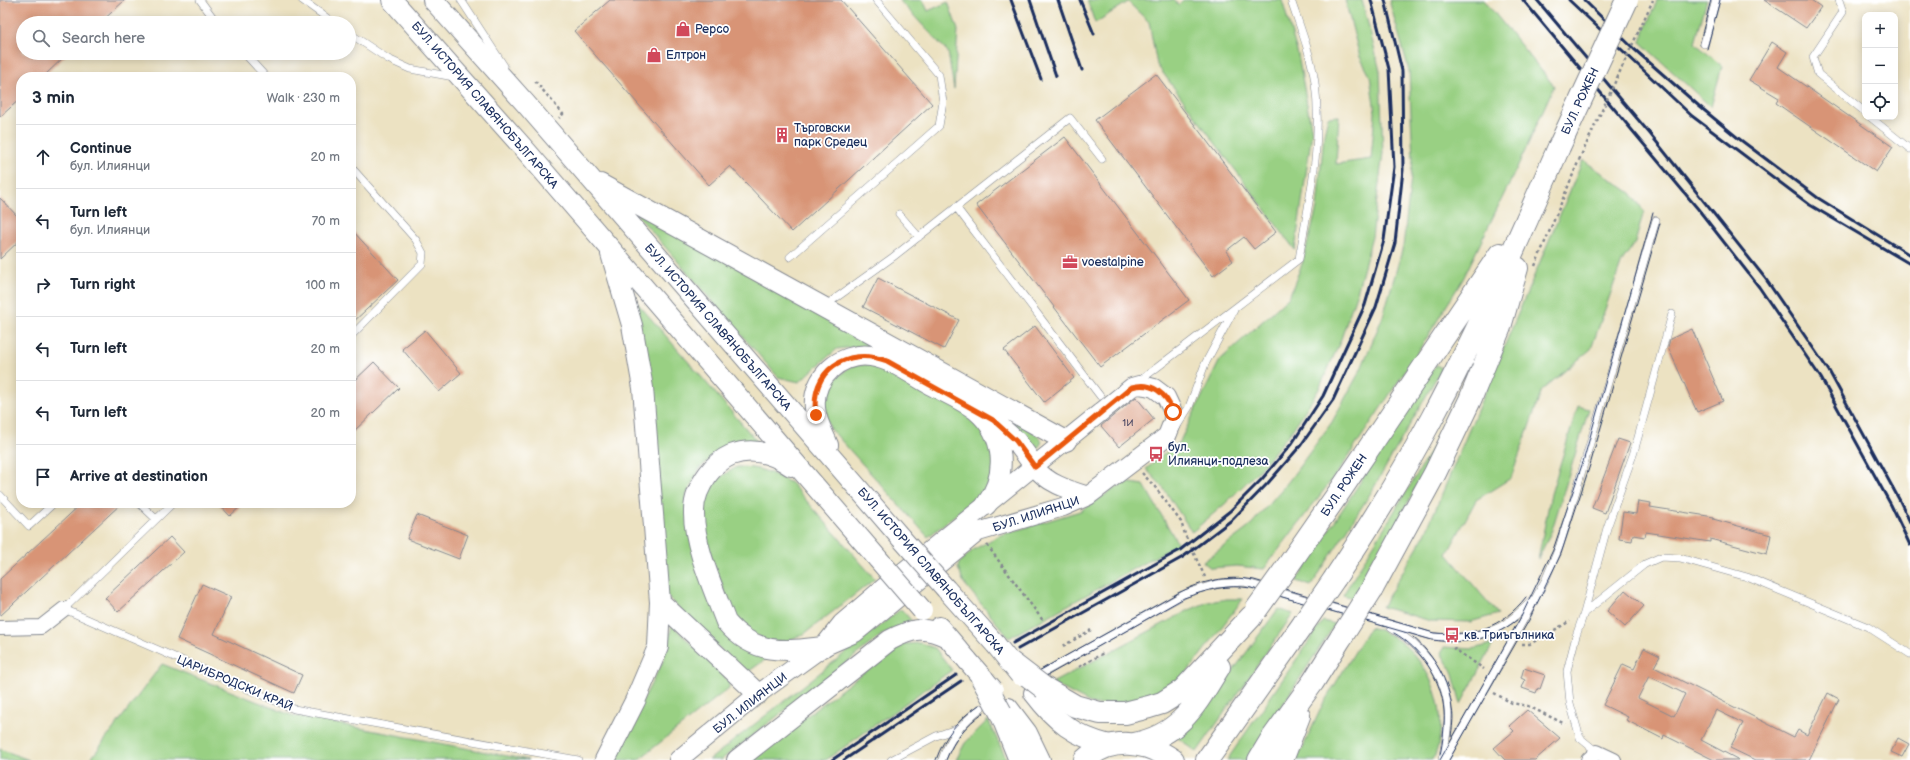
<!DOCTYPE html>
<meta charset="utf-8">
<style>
:root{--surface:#fff;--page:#f2f2f3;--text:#1f2937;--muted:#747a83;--line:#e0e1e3}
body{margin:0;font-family:"Balsamiq Sans",sans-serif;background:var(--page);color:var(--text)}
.controls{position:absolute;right:12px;top:12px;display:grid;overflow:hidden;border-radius:8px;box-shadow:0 2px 10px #0003}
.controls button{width:36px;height:36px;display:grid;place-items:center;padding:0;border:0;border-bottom:1px solid var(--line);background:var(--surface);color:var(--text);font:20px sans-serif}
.stop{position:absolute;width:12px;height:12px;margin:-9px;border:3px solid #ea580c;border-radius:50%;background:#fff}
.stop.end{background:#ea580c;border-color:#fff;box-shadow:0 1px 4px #0008}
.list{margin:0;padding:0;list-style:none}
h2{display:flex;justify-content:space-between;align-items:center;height:52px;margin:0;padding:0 16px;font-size:17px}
h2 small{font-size:13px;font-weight:400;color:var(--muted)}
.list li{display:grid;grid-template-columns:26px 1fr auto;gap:12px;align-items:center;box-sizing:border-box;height:64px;padding:0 16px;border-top:1px solid var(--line)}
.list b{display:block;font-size:15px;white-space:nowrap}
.list p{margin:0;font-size:13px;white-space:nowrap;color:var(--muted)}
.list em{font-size:13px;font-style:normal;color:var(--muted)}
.icon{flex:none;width:22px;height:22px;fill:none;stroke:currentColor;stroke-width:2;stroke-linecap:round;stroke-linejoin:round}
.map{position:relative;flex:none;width:1910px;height:760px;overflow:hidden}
.search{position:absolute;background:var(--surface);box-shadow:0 2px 10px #0003;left:16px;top:16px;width:340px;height:44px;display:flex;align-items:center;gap:10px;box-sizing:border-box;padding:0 14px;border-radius:22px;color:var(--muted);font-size:15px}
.panel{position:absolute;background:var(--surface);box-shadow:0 2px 10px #0003;left:16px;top:72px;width:340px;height:436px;border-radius:16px}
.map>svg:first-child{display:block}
</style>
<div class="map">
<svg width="1910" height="760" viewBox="0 0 1910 760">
<rect width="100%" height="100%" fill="#fff"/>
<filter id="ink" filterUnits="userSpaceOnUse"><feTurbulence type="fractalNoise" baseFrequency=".025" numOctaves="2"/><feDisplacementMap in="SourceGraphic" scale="8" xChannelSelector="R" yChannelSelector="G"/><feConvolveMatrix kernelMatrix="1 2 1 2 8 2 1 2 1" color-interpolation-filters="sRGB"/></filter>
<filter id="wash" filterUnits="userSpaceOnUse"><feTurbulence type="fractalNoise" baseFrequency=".012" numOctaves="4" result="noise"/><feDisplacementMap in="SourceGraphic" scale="16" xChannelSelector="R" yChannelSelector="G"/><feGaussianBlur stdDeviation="0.9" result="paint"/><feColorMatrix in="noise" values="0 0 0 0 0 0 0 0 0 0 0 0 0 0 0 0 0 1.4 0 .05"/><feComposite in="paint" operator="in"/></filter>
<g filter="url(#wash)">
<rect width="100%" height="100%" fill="#ece2c2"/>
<path fill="#99d083" stroke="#5a8070" d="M899,0H923L928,11L948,2L958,30L954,89L948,52Z
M1087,0H1174L1178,5L1183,0H1282L1298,55L1312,132L1295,250L1157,65L1149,22L1128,2L1095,23Z
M1345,0H1362L1380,71L1383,153L1372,237L1358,289L1340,342L1319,389L1291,432L1258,471L1226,503L1192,532L1162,486L1146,469L1180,441L1220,360L1289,297L1302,264L1317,208L1324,134L1328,117L1339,116L1336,164L1371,159L1375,113L1370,76L1360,57Z
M1389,0H1484L1554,86L1524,153L1463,279L1418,352L1340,469L1264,569L1237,566L1211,568L1203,562L1248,528L1288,482L1332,422L1361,369L1383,316L1403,247L1413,159L1409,70Z
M1657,0H1707L1695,43L1722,66L1711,107L1640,42Z
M1583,160L1631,193L1644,211L1635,243L1622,261L1591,349L1542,390L1511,478L1476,500L1447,554L1498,614L1470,622L1431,621L1382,607L1425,534Z
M633,210L1034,431L1042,442L1036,451L1029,449L869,348L854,347L837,349L799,382L778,377Z
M628,292L761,446L717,453L700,468L686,496L709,599L769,657L745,674L664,593Z
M871,364L893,370L985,425L995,466L986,490L928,537L830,428L824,412L823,397L830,383L851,366Z
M1436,365L1442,368L1372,491L1311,586L1296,581Z
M1465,390L1396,526L1353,598L1343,595L1419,471Z
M1578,406L1589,409L1552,530L1538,559L1551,494Z
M737,467C759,467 771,472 791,483L875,579L804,634L784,642L766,641L736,622L702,533L701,507L709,491L720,477Z
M1125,482L1144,485L1178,544L1009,638L964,583L958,568L959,563L973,550L998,536L1080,511Z
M1227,599H1243L1186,674L1151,700L1094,705L1052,683L1189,610L1208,602Z
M901,609L911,620L883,634L721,760H709Z
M1278,609L1293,614L1197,752L1178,738L1211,701Z
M1323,621L1335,624L1247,760H1227Z
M672,625L729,681V688L638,760H612L664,659Z
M1370,627C1424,641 1456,709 1433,760H1297L1323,704Z
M920,643L935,648L952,670L826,760H749L892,651L905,644Z
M1493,644L1461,704L1452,671L1441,653L1444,647L1472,649Z
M162,664L291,715L528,760H90Z
M988,720L1007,760H956L965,743Z
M0,749L29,760H0Z"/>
<g id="blocks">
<path fill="#d89476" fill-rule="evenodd" d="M0,0H125L100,23H23V53H68L43,77H21V98L0,117Z
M610,0H841L932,104L792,232L730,166L709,185L574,31Z
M1764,0H1811L1821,7L1806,28Z
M1772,42L1787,52L1778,67L1893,147L1876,172L1776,103L1779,98L1749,80Z
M1156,74L1276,232L1254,249L1244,237L1226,251L1233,261L1213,276L1095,120Z
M1065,137L1189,300L1100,367L976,205Z
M0,198L21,220V239L0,259Z
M351,229L398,280L351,324Z
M878,278L959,320L944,349L863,307Z
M1035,326L1074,378L1044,402L1004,350Z
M1692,329L1723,401L1697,412L1668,347L1670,339Z
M425,330L461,373L439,392L402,349Z
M374,362L399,388L351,434V384Z
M1136,397L1154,419L1119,447L1101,426Z
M1618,439L1630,443L1605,513L1592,508Z
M1638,501L1651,503L1650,507L1714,517L1713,519L1771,535L1767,554L1710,539V542L1646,532L1645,537L1633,535L1632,541L1619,539L1623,512L1636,514Z
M82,503H122L0,616V579Z
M218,503H244L230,516Z
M417,515L468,535L459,559L407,539Z
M170,537L184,552L118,612L105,598Z
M202,584L231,597L214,634L302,675L294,693L177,639Z
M1625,590L1644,606L1625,627L1607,611Z
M1644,648L1660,656L1654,667L1794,737L1798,730L1807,735L1828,693L1839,699L1809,760H1755L1730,748L1743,723L1716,710L1701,740L1739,760H1714L1664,735L1663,739L1626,720L1628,717L1603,705L1623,664L1634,669ZM1649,676L1685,694L1674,716L1638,698Z
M1524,668L1545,675L1540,689L1538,688L1536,693L1522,688L1525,680L1521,678Z
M1527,710L1560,738L1535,760H1505L1494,748L1514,731L1509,726Z
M1898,738L1909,744L1902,757L1891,752Z"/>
</g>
</g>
<g filter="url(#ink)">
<use href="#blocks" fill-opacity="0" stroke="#848890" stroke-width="1"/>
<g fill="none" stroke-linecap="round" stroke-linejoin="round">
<g stroke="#848890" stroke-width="8">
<path id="service" d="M200,0L217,23
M302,0L334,23
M461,0L504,66
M1839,0L1843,12L1813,57L1818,74L1865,112
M349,33L388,59L410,69L454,77
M1704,44L1716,0
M244,53L266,77
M1870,117L1910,149
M351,167L416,240L423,253L422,264L351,336
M956,207L1100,396
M899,214L919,237
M790,257L939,126L943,102L939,75L876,0
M826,305L893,257L1070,118L1102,159
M1138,382L1299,259C1309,200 1323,142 1315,83C1311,54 1300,27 1291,0
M1176,428L1189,407L1205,364L1234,310
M0,495L29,526L54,503
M139,503L156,519
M173,503L64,609L294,709L578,760
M1584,613L1607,528L1634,452L1672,314
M1391,628C1421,645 1447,675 1448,711C1449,727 1445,744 1442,760
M1039,675L1187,593L1216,584L1244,582L1431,636C1456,640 1477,638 1500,627C1512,621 1522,609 1532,601
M1597,752L1580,738L1570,703L1567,671L1576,636L1584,613L1645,564L1661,557L1680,558L1747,577L1868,627L1910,654
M891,760L936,736L959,728
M942,760C949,738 963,722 981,708
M1445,760L1545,581L1560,545L1656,220"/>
</g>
<g stroke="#848890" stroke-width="16">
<path id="minor" d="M0,628L41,627L64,609
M1588,760L1597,752L1614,760"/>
</g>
<g stroke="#848890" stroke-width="20">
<path id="tertiary" d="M1035,467C1046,483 1069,490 1088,496
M678,760L758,694L823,647L855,633L978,532L1063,507L1088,496L1167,436L1173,421V412L1166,397L1154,388L1146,386L1139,385L1132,387L883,588L842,623L823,647"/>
</g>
<g stroke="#848890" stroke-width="22">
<path id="secondary" d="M392,0L527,152L878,559
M433,0L526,104L901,538
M600,184L1066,441
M990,418L1016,441L1035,467
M828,445C823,433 816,421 815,408C812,377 841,352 871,356C892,359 913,375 931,385C946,393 963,400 976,410C1006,435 1008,475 986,505
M791,466C773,453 753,447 731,455C722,459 714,466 708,474C700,485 694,497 694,511C693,544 714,590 726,622C754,655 784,652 823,647
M946,589L996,645
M660,602L758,694
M939,627L968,661
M1034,693C1056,722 1074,736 1109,745
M1008,708L1027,733L1040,760
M605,760L635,701L658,647L660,602L643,388L632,325L611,254
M737,760L890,640C913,628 924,626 947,637"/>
</g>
<g stroke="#848890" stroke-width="24">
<path id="primary" d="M1287,567L1342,488L1500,254
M1335,578C1370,526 1403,473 1432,418C1479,330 1519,238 1559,147
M1372,589L1435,473L1470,400L1500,327L1517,268
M1044,688L1075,706L1100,713H1125L1149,707L1162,703L1183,690L1251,617
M1001,713L1020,760
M1134,744C1181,735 1196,704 1219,667
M1085,760C1110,736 1146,741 1173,760
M1207,760L1304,623
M1259,760L1271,740L1313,682L1342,636
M1282,760L1299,716"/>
</g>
<path stroke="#848890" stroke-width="2.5" stroke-dasharray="3 3" stroke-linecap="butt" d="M535,81L563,114L559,118
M1535,266L1579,160
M1142,473L1155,487L1181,522L1186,537L1205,577
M987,545L1044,622
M1522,644H1530L1570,621
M1063,646L1091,630
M1453,648L1484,669
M1079,667L1105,652
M1494,693L1512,703L1528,706L1565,724"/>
<use href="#service" stroke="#fff" stroke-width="7"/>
<use href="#minor" stroke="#fff" stroke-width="14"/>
<use href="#tertiary" stroke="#fff" stroke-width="18"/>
<use href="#secondary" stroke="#fff" stroke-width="20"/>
<use href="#primary" stroke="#fff" stroke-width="22"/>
<path stroke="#1b2f5e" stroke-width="1" d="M1699,45L1711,0
M1707,49L1720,0
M1394,633C1421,648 1442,680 1444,711C1445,725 1443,741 1440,755
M1413,637C1434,655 1449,681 1452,709C1454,718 1452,728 1451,737
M1037,672L1178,593C1203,581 1226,575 1254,580L1434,633C1473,636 1501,629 1526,597
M1043,678L1184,598C1207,590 1227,584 1251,588L1432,640C1467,644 1489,641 1517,620
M936,760C944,737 958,719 979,705
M946,760C955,738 965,726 984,712
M1440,760L1521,617L1553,550L1583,462L1653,213
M1449,760L1529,620L1561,554L1590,465L1660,223"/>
<path stroke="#1b2f5e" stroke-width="3" d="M1011,0L1041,79
M1030,0L1056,76
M1058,0L1082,70
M1080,0L1094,34
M1523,0L1698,209L1759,287L1821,378L1891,505L1910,545
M1537,0L1651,135L1765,278L1829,371L1900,501L1910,522
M1569,0L1692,116L1810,205L1910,264
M1584,0L1634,49L1699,106L1738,138L1818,198L1910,255
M1013,643L1180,550L1230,511L1262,479L1293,442L1323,396L1365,305L1384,240L1394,167L1389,69L1371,0
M1018,649L1183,557L1233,519L1268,483L1301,445L1333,400L1376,307L1395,243L1403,170L1402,71L1385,0
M832,760L956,675
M844,760L961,681"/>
<g stroke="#848890" stroke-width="22" stroke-linecap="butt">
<path id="secondary-bridge" d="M901,538L946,589
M878,559L922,610
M996,645L1020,675
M968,661L993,690"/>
</g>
<g stroke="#848890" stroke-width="24" stroke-linecap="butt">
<path id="primary-bridge" d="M1559,147L1627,0
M1256,610L1287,567
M1304,623L1335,578
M1342,636L1372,589
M1010,662L1044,688
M982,678L1001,713"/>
</g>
<path stroke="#848890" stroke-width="2.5" stroke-dasharray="3 3" stroke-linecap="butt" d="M1579,160L1653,0"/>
<use href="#secondary-bridge" stroke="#fff" stroke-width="20"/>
<use href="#primary-bridge" stroke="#fff" stroke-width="22"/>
</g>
</g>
<g fill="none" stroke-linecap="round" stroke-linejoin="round" filter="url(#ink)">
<path stroke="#ea580c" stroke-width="5" d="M816,415C809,370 847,346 887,361L993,420L1016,441L1035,467L1132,387C1152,381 1167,394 1173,412"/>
</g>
<defs>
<g id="shop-bare" transform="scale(1.2)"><path d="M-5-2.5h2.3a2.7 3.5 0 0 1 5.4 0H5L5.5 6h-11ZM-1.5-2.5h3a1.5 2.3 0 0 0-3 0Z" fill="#d1495b" stroke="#fff" stroke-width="2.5" paint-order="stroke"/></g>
<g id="building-bare" transform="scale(1.2)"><path d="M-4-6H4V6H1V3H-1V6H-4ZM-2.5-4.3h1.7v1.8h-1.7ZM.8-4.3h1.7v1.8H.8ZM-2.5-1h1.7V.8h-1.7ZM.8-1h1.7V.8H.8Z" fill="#d1495b" stroke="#fff" stroke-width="2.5" paint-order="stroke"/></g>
<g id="office-bare" transform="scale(1.2)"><path d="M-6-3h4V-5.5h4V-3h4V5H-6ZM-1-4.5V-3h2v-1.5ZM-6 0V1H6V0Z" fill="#d1495b" stroke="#fff" stroke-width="2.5" paint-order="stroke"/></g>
<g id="bus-bare" transform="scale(1.2)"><path d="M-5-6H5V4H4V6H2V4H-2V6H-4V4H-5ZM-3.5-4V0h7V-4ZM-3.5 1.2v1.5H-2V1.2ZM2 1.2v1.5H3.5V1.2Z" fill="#d1495b" stroke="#fff" stroke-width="2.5" paint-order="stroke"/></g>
</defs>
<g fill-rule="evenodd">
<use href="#shop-bare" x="683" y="29"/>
<use href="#shop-bare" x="654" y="55"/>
<use href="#building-bare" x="782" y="135"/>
<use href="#office-bare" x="1070" y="262"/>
<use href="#bus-bare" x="1156" y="454"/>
<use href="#bus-bare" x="1452" y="635"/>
</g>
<g text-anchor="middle" stroke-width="3.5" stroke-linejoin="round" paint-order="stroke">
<g font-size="10" fill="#4a4864">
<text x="1128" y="426">1И</text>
</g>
<g font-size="12" fill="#1b2f5e" stroke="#fff" text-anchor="start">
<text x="695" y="33">Pepco</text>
<text x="666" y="59">Елтрон</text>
<text x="794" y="132">Търговски<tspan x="794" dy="14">парк Средец</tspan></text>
<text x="1082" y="266">voestalpine</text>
<text x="1168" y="451">бул.<tspan x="1168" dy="14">Илиянци-подлеза</tspan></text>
<text x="1464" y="639">кв. Триъгълника</text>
</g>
<g font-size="12" fill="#1b2f5e" stroke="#fff">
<text transform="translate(1580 101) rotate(-65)" y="4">БУЛ. РОЖЕН</text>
<text transform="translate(485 105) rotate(49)" y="4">БУЛ. ИСТОРИЯ СЛАВЯНОБЪЛГАРСКА</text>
<text transform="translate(718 327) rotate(49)" y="4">БУЛ. ИСТОРИЯ СЛАВЯНОБЪЛГАРСКА</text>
<text transform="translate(1344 485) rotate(-56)" y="4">БУЛ. РОЖЕН</text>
<text transform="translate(1036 514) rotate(-18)" y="4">БУЛ. ИЛИЯНЦИ</text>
<text transform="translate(931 571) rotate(49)" y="4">БУЛ. ИСТОРИЯ СЛАВЯНОБЪЛГАРСКА</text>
<text transform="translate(235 683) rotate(23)" y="4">ЦАРИБРОДСКИ КРАЙ</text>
<text transform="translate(750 703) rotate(-38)" y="4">БУЛ. ИЛИЯНЦИ</text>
</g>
</g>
</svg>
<div class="controls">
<button>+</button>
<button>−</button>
<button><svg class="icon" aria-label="locate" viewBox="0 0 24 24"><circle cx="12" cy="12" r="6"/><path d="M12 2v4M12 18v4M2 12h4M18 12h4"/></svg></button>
</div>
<div class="stop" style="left:1173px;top:412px"></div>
<div class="stop end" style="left:816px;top:415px"></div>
<div class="search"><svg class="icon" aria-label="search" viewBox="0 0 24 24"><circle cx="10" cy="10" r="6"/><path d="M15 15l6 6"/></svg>Search here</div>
<section class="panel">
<h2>3 min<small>Walk · 230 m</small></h2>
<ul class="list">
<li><svg class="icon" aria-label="ahead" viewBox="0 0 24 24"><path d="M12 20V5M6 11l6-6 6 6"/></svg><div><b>Continue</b><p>бул. Илиянци</p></div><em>20 m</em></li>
<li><svg class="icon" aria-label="left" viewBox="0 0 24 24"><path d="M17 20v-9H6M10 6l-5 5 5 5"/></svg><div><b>Turn left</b><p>бул. Илиянци</p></div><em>70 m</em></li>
<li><svg class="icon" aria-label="right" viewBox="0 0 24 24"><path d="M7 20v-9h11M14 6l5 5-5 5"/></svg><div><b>Turn right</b></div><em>100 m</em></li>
<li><svg class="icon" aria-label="left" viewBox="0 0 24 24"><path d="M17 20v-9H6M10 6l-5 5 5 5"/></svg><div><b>Turn left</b></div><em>20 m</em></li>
<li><svg class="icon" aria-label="left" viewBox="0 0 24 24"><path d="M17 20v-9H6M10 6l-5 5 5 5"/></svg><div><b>Turn left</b></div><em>20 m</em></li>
<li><svg class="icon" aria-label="arrive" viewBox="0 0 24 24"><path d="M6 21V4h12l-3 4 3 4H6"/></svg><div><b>Arrive at destination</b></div></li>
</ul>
</section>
</div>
